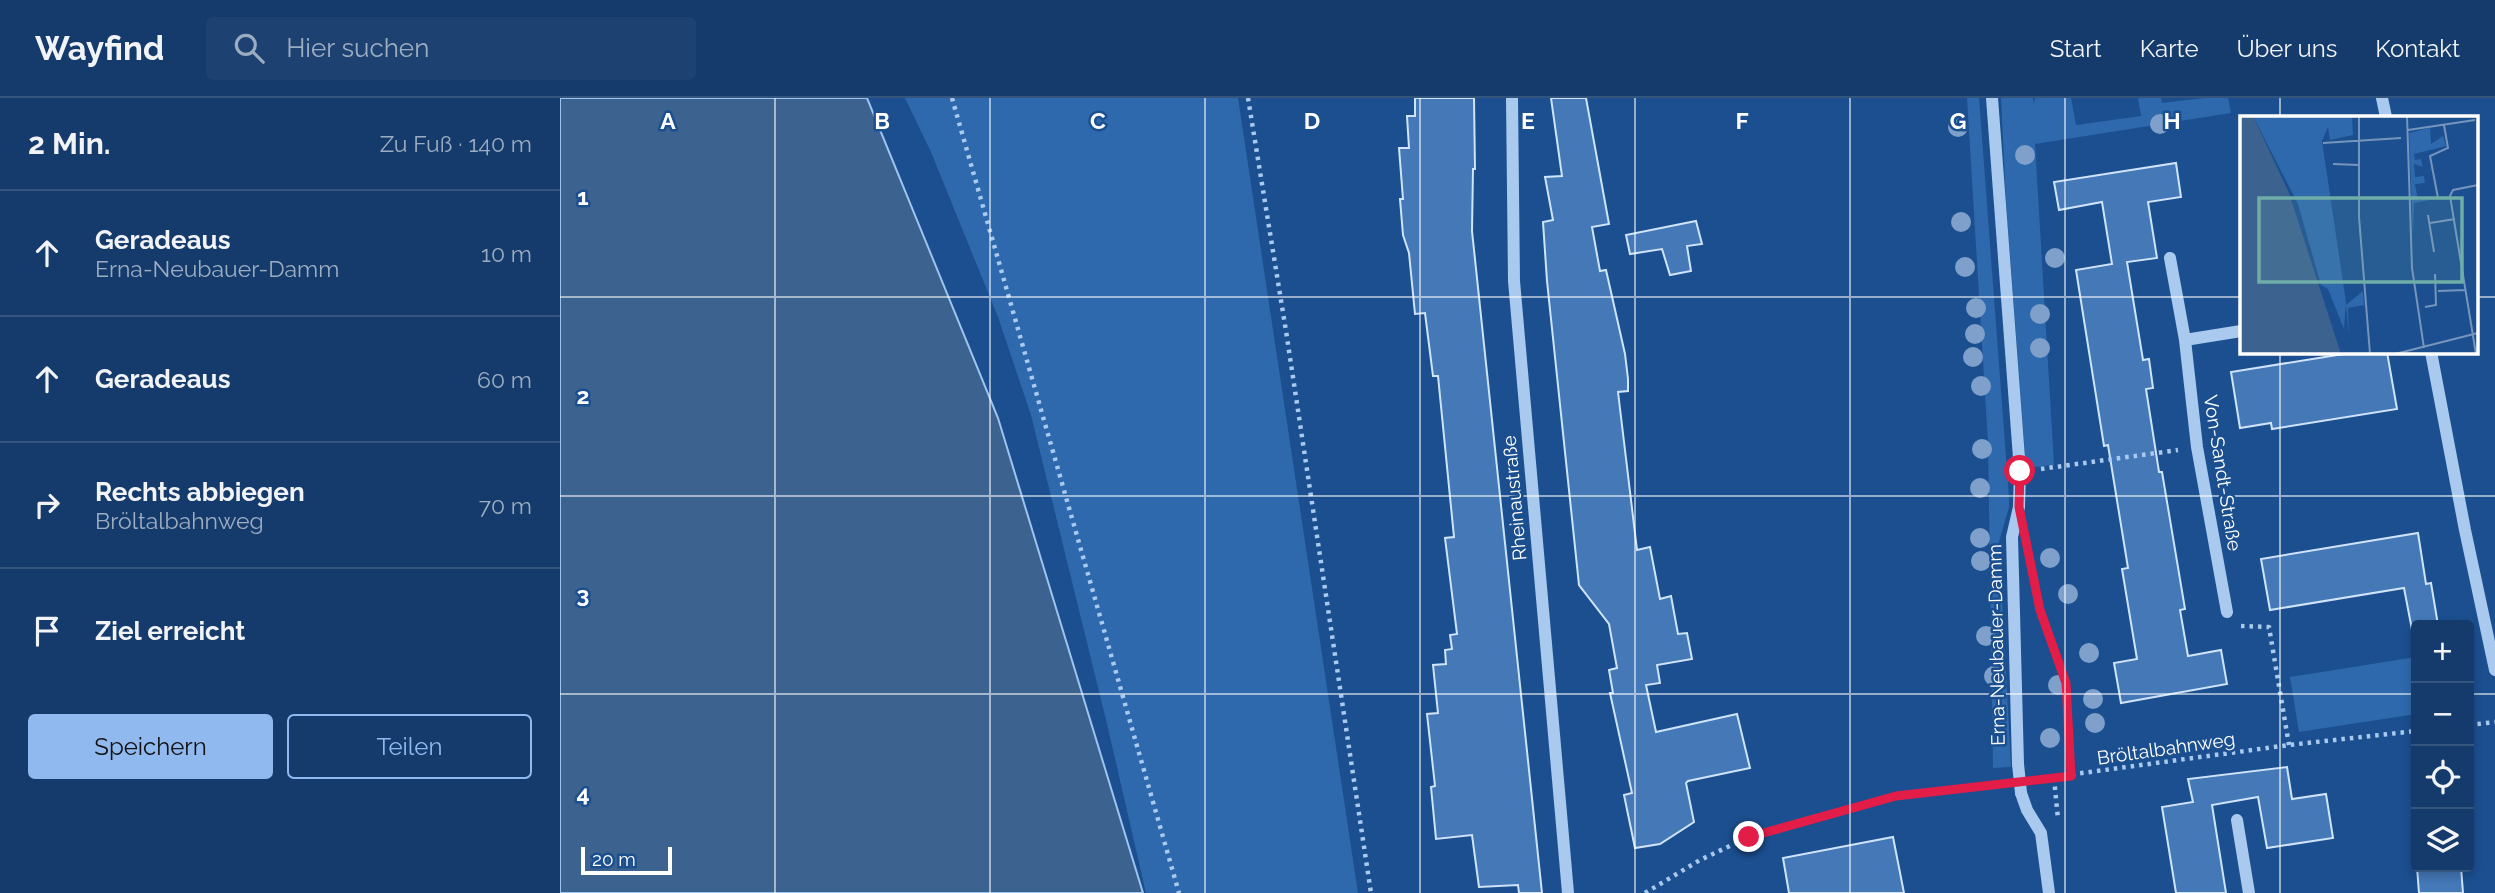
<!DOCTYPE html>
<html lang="de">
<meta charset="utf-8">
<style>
:root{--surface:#143b6b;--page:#1d4271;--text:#f1f3f6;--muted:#9dadc1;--line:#33557e;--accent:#90b9f0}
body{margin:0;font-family:Raleway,sans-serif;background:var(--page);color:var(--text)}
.controls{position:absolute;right:21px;bottom:21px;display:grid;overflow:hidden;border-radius:7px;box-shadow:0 4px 10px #0003}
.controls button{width:63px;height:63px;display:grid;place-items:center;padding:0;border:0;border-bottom:2px solid var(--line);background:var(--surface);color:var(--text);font:35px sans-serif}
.scale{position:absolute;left:21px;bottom:18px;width:91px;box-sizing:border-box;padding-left:7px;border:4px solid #fff;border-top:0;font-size:19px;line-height:24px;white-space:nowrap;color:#fff;-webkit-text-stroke:5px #1b4f8f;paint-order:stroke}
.stop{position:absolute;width:21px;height:21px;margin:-16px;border:5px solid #e11d48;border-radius:50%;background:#fff}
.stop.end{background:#e11d48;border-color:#fff;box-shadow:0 2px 7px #0008}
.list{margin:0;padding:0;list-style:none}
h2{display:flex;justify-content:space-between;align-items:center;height:91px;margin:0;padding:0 28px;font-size:30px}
h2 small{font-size:23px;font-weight:400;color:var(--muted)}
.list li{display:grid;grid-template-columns:46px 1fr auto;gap:21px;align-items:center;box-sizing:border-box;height:126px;padding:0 28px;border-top:2px solid var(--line)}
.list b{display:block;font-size:26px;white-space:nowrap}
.list p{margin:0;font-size:23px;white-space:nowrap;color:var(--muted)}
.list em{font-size:23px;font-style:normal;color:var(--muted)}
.actions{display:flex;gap:14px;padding:21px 28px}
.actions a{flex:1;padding:16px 0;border:2px solid var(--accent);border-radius:7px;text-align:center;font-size:24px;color:var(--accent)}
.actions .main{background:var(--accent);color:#111}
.icon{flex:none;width:38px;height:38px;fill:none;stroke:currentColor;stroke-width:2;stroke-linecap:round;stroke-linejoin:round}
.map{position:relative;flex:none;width:1935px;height:795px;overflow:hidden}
header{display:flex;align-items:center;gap:42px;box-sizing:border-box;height:98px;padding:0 35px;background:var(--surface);border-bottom:2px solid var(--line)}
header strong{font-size:33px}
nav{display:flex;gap:38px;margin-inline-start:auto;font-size:24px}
.search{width:490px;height:63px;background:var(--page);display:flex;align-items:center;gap:18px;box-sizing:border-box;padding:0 24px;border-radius:7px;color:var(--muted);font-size:26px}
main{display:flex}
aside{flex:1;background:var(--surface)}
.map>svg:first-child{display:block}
</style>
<header>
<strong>Wayfind</strong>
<div class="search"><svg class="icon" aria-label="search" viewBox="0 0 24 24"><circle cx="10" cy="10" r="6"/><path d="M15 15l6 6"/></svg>Hier suchen</div>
<nav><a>Start</a><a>Karte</a><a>Über uns</a><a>Kontakt</a></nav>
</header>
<main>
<aside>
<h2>2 Min.<small>Zu Fuß · 140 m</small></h2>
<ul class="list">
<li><svg class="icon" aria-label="ahead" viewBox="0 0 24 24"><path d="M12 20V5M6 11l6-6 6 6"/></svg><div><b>Geradeaus</b><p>Erna-Neubauer-Damm</p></div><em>10 m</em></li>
<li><svg class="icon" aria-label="ahead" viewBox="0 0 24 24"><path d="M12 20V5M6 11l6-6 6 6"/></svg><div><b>Geradeaus</b></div><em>60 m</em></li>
<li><svg class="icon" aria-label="right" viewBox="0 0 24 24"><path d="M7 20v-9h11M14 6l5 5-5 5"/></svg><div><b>Rechts abbiegen</b><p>Bröltalbahnweg</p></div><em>70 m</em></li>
<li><svg class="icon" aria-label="arrive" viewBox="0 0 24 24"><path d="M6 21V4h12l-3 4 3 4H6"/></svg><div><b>Ziel erreicht</b></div></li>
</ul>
<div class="actions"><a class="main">Speichern</a><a>Teilen</a></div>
</aside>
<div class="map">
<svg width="1935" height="795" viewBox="0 0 1935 795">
<rect width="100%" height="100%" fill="#1b4f8f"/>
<path fill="#2e69ad" d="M345,0H678L798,795H586L547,626L471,317L438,219L371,54Z
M1407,0H1419L1449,399V409L1439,444L1451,669L1433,670L1428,345Z
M1441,0H1473L1474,6L1475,0H1511L1516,27L1581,18L1578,0H1601L1602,5L1644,0H1668L1671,15L1475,46L1494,367L1466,370L1446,103Z
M1856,559V616L1739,634L1730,579Z"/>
<path fill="#3c6290" stroke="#9cc4f0" stroke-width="2" d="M0,0H307L438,320L583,795H0Z"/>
<path fill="#4478b7" stroke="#cfe3fa" stroke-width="2" d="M855,0H914L915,71H913L912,133L982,795H959L958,787L919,789L912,737L876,741L871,689L875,688L867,616L878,615L873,567L886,566L885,552L892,551L890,537L897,536L885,440L894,439L878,278H873L865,215L855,216L849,155L843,137L840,101H843L839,50H849L847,18H855Z
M991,0H1026L1049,126L1032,129L1040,173L1046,172L1065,256L1068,281V293L1058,294L1077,452L1090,449L1100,501L1111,498L1118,536L1127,535L1132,561L1097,567L1100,585L1086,587L1096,634L1177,616L1190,670L1128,683L1126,685L1134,724L1100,746L1075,750L1064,697L1072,695L1050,595H1053L1049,572L1057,570L1049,526L1019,487L987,183L983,124L993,122L985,79L1002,78Z
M1616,65L1621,99L1588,104L1597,160L1567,164L1583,262L1589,261L1593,290L1586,291L1599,374H1602L1625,511L1620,512L1628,558L1661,552L1667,586L1561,605L1554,565L1577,561L1562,471L1568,470L1548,347L1544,348L1516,172L1552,166L1542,104L1499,112L1494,84Z
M1136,123L1142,146L1127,148L1131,173L1110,177L1102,151L1070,156L1066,137Z
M1796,254H1827L1837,311L1712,331L1711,325L1680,330L1671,274Z
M1858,435L1866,486L1871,485L1878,527H1856V537H1853L1844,490L1710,512L1701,461Z
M1727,669L1732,701L1766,696L1773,740L1707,750L1698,699L1652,707L1666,795H1616L1602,709L1633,704L1628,681Z
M1333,739L1344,795H1229L1223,760Z
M1857,769H1901L1903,795H1859Z"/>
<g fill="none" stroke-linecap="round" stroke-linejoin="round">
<path stroke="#a9c9ee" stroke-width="4.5" stroke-dasharray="3.5 5" stroke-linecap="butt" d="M392,0L619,795
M688,0L726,233L811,795
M1481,371L1618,352
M1477,498L1480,512L1506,585L1511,678
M1681,528L1709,529L1729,647
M1909,627L1935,624
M1494,680L1498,721
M1478,681L1729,647L1856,633
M1085,795L1140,762L1189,739L1336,698L1441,685"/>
<path stroke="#a9c9ee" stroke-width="12" d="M952,0L954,183L1008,795
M1432,0L1460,373L1459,409L1452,439L1458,666
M1822,0L1826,19
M1610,160L1625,242L1637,349L1667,514
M1625,242L1681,233
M1871,254L1905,432L1935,572
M1461,695L1467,712L1481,735L1489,795
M1677,722L1689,795"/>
<path stroke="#a9c9ee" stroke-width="12" d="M1458,666L1461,695"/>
</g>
<g fill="#7ea0ca">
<circle cx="1600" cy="26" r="10"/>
<circle cx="1398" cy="29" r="10"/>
<circle cx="1465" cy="57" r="10"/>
<circle cx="1401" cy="124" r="10"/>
<circle cx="1495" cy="160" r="10"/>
<circle cx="1405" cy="169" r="10"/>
<circle cx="1416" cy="210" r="10"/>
<circle cx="1480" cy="216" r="10"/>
<circle cx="1415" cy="236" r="10"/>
<circle cx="1480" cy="250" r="10"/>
<circle cx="1413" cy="259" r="10"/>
<circle cx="1421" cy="288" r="10"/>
<circle cx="1422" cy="351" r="10"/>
<circle cx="1420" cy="390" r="10"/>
<circle cx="1420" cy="440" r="10"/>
<circle cx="1490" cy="460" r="10"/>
<circle cx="1421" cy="463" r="10"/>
<circle cx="1508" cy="496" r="10"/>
<circle cx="1426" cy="538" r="10"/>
<circle cx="1529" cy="555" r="10"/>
<circle cx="1434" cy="578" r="10"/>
<circle cx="1498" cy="587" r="10"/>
<circle cx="1533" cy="601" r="10"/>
<circle cx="1535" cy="625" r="10"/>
<circle cx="1490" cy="640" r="10"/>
</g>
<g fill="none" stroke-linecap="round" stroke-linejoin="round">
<path stroke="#e11d48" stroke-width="9" d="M1189,739L1336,698L1511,678L1506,585L1480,512L1459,409L1460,373"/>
</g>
<path fill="none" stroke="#fff" stroke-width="2" stroke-opacity="0.55" d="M215,0V795M430,0V795M645,0V795M860,0V795M1075,0V795M1290,0V795M1505,0V795M1720,0V19M0,199H1681M1916,199H1935M1720,254V795M0,398H1935M0,596H1856M1909,596H1935"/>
<g text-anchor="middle" stroke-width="5" stroke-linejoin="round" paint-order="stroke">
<g font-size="19" fill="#fff" stroke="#1b4f8f">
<text transform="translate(1663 375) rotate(81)" y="7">Von-Sandt-Straße</text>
<text transform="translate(954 400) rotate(-95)" y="7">Rheinaustraße</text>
<text transform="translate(1436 547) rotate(-91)" y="7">Erna-Neubauer-Damm</text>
<text transform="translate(1606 650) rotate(-8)" y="7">Bröltalbahnweg</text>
</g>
</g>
<g transform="translate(1680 18)">
<rect width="238" height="238" fill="#1b4f8f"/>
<path d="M13,0H112L113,19L90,24L88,11L82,25L106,186L104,213L88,173L81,169L58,88ZM190,12L191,28L203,20L206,30L174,38L175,44L181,43L183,51L174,48L175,61L184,60L185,67L175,68L178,84L195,83L174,87L173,121L169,17ZM123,175L124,189L108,192L109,220L106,189Z" fill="#2e69ad"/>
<path d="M0,0H13L49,77L101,238H0Z" fill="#3c6290"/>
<path fill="none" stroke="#7695bc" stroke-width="2" d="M119,0V101L130,238M167,0L172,152L184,232M168,14L235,4M83,27L161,22M93,48L119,49M198,82L190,40L208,32L204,9M188,99L194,136M190,107L215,103M198,175L226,174M185,191L196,189L195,158M155,238L238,217M236,238L210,80L213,74L238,69"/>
<path fill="#6fada8" fill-opacity="0.15" stroke="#6fada8" stroke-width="3.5" d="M19,82H222V166H19Z"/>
<rect width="238" height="238" fill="none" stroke="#fff" stroke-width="3.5"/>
</g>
<g font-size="23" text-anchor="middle" font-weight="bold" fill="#fff" stroke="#1b4f8f" stroke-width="5" stroke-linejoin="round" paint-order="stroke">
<text x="108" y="31">A</text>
<text x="322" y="31">B</text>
<text x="538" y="31">C</text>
<text x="752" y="31">D</text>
<text x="968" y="31">E</text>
<text x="1182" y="31">F</text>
<text x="1398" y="31">G</text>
<text x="1612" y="31">H</text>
<text x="23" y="107">1</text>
<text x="23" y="306">2</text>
<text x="23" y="505">3</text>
<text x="23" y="704">4</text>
</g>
</svg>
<div class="controls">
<button>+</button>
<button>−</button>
<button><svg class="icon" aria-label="locate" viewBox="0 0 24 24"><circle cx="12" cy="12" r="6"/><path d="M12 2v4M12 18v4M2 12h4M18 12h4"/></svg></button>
<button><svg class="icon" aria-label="layers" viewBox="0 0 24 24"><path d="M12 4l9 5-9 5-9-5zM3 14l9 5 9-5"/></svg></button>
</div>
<div class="scale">20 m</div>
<div class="stop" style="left:1460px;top:373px"></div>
<div class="stop end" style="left:1189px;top:739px"></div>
</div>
</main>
